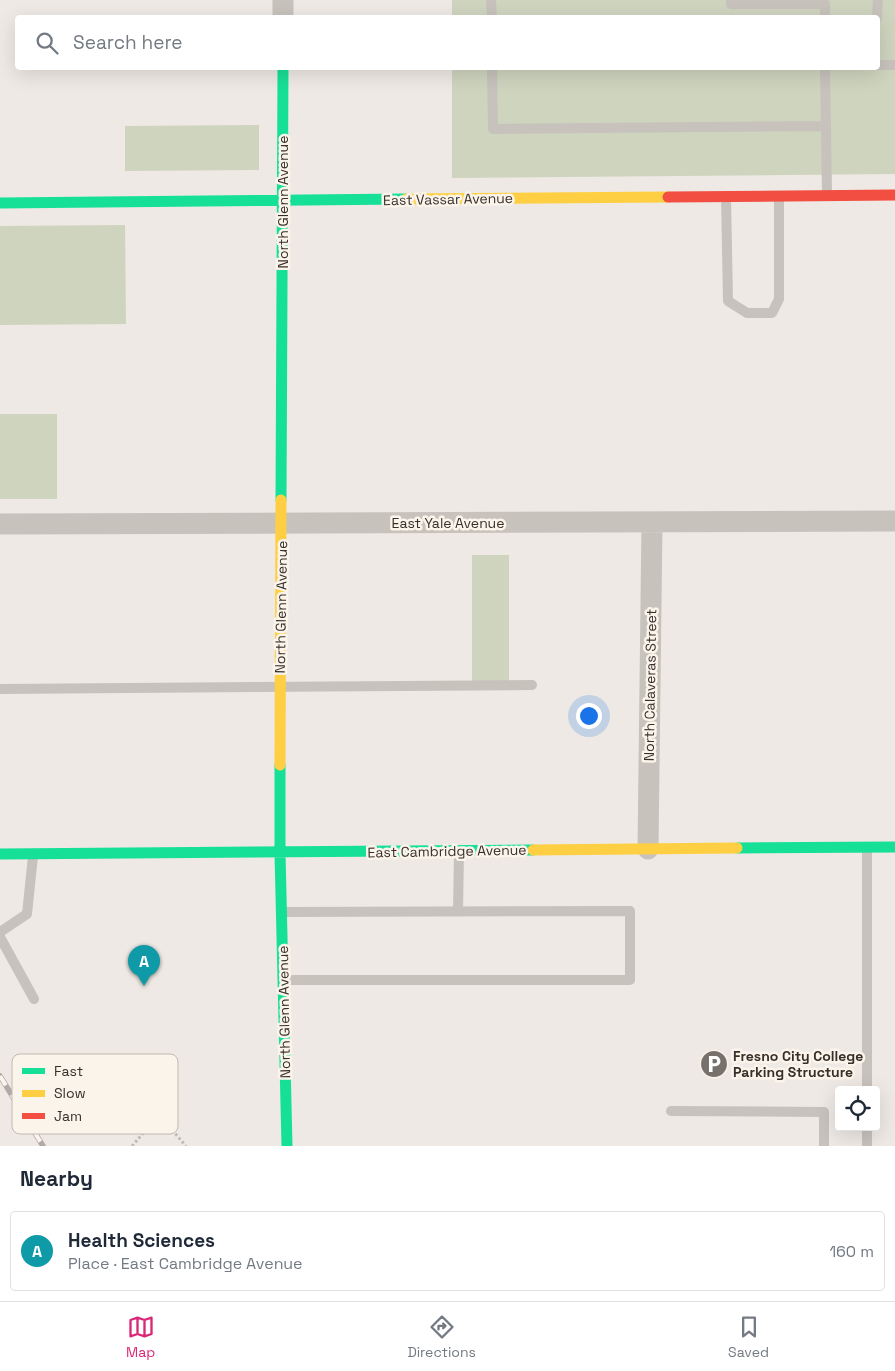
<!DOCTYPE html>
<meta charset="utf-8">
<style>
:root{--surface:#fff;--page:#f6f6f7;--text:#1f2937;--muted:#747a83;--line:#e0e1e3;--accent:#db2777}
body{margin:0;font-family:"Space Grotesk",sans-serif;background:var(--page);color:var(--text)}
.controls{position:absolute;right:15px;bottom:15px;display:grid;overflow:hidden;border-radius:5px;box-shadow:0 5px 20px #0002}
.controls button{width:45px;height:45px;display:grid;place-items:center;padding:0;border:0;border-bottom:1px solid var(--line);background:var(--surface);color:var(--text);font:25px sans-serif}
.you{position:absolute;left:588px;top:715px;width:18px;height:18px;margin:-12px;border:4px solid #fff;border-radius:50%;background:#1a73e8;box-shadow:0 0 0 8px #1a73e833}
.badge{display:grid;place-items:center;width:32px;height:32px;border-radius:50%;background:var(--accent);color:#fff;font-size:16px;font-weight:700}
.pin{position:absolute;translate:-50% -41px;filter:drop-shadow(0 1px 2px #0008)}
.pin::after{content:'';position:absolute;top:26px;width:18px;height:15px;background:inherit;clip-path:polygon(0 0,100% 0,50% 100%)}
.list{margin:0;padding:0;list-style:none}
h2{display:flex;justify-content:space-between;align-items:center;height:65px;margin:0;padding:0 20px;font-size:21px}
h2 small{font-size:16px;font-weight:400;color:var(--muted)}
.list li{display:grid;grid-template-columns:32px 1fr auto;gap:15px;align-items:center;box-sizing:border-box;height:80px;margin:0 10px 10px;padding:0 10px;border:1px solid var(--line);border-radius:5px}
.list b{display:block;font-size:19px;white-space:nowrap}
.list p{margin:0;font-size:16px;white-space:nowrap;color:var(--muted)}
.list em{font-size:16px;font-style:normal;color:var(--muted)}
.icon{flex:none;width:28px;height:28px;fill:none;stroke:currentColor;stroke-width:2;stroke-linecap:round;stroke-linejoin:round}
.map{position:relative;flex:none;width:895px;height:1146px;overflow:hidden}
.search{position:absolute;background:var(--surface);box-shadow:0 5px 20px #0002;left:15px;right:15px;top:15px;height:55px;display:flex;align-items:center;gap:12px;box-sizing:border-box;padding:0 18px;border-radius:5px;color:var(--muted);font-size:19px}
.sheet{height:155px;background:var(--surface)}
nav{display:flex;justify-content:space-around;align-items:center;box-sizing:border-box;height:70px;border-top:1px solid var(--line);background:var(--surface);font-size:14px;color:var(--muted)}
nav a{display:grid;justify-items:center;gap:2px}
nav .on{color:var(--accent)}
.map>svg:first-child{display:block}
</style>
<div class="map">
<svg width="895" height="1146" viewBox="0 0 895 1146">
<rect width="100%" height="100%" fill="#eee9e4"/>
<path fill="#ced4be" d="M452,0H895V174L452,178V68H878V18H452Z
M259,125V170L125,171V126Z
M125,225L126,324L0,325V226Z
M0,414H57V499H0Z
M472,555H509V689H472Z"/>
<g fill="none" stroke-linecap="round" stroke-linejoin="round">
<path stroke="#c0bab4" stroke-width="3" stroke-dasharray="2.5 2.5" stroke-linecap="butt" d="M159,1115L186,1146
M132,1146L159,1115V1069"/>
<path stroke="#c7c2bc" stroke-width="10" d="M491,0L492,18
M731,0V4H825V18
M877,18L878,0
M878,65H895
M492,68L493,129L826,126
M825,68L827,194
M726,197L728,301L747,313H772L779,299V196
M0,689L532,685
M867,848V1090
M458,911L459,852
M283,912L630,911V980H285
M0,932L27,914L33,856
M0,937L34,999
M671,1111L824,1112V1146
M867,1127V1146"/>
<path stroke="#c7c2bc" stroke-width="21" d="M283,0V18
M0,524L895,521
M648,849L652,522"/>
<path stroke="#16e098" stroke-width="11" d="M0,203L406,199
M281,500L283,68
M280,765V853L287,1146
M737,848L895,847
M0,854L533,850"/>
<path stroke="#ffcf43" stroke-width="11" d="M406,199L668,197
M280,765L281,500
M533,850L737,848"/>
<path stroke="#f24e42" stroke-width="11" d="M668,197L895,195"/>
<g stroke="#afaaa6" stroke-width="5.5">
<path id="rail" d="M0,1076L43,1146"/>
</g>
<use href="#rail" stroke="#faf4eb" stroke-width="4" stroke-dasharray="11" stroke-linecap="butt"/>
</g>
<defs>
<g id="parking-disc" transform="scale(1.4375)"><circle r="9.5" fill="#78706b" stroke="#faf4eb"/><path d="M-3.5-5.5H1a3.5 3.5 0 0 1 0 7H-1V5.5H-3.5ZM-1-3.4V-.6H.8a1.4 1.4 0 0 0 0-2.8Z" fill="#fff"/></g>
</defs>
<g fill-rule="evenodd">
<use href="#parking-disc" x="714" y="1064"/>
</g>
<g text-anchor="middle" stroke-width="5" stroke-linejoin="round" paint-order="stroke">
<g font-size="14" fill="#382f2a" stroke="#faf4eb">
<text transform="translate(448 199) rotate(-1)" y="5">East Vassar Avenue</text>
<text transform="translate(283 202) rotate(-90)" y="5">North Glenn Avenue</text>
<text x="448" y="528">East Yale Avenue</text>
<text transform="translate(281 607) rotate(-89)" y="5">North Glenn Avenue</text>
<text transform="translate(650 685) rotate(-89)" y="5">North Calaveras Street</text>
<text transform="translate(447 851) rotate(-1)" y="5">East Cambridge Avenue</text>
<text transform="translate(284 1012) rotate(-91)" y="5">North Glenn Avenue</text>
</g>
<g font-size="14" font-weight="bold" fill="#382f2a" stroke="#faf4eb" text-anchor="start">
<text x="733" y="1061">Fresno City College<tspan x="733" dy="16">Parking Structure</tspan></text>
</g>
</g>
<rect x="12" y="1054" width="166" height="80" rx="8" fill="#faf4eb" stroke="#c0b9b1" stroke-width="1"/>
<rect x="22" y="1068" width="23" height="6" fill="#16e098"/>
<rect x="22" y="1090" width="23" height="7" fill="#ffcf43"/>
<rect x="22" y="1113" width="23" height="6" fill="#f24e42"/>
<g font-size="14" fill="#382f2a">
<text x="54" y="1076">Fast</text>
<text x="54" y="1098">Slow</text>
<text x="54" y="1121">Jam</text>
</g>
</svg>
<div class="controls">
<button><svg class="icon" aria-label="locate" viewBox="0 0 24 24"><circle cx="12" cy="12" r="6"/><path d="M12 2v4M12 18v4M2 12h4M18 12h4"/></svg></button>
</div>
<div class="you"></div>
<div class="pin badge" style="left:144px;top:986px;background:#0f9aa8">A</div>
<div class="search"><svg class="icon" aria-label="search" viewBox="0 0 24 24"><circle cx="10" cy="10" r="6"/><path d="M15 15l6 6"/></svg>Search here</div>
</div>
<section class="sheet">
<h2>Nearby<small></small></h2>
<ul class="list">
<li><span class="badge" style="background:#0f9aa8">A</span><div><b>Health Sciences</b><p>Place · East Cambridge Avenue</p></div><em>160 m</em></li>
</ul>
</section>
<nav>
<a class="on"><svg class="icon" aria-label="map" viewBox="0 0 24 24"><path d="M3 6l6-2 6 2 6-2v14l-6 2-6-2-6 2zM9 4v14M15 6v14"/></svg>Map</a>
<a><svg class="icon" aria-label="directions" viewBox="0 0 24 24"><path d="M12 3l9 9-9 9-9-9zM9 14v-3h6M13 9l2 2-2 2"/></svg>Directions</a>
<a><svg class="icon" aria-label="saved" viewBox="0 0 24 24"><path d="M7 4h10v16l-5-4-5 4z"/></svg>Saved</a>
</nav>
